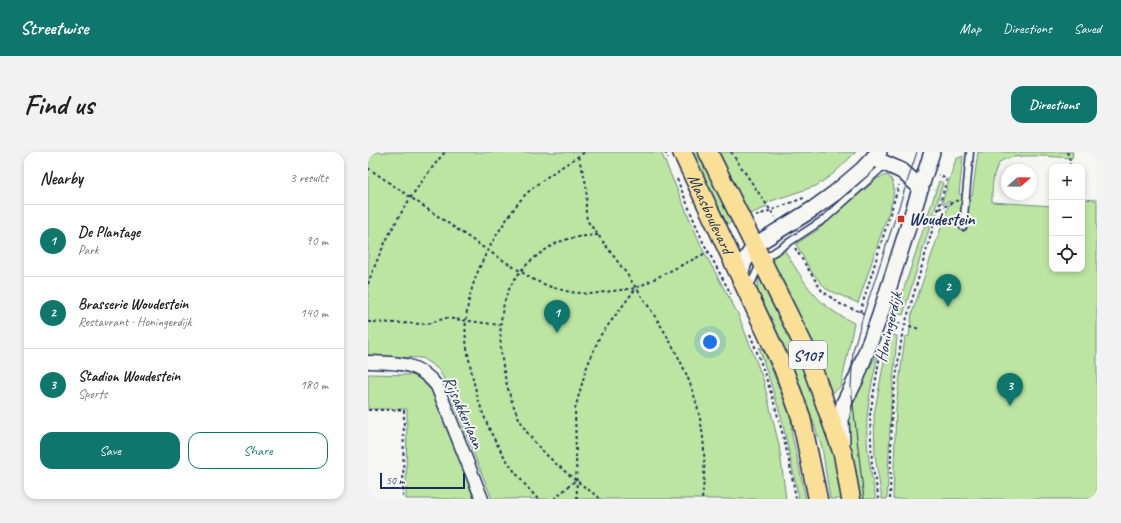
<!DOCTYPE html>
<meta charset="utf-8">
<style>
:root{--surface:#fff;--page:#f2f2f2;--text:#222;--muted:#767676;--line:#e0e0e0;--accent:#0f766e}
body{margin:0;font-family:Caveat,sans-serif;background:var(--page);color:var(--text)}
.controls{position:absolute;right:12px;top:12px;display:grid;overflow:hidden;border-radius:8px;box-shadow:0 2px 6px #0003}
.controls button{width:36px;height:36px;display:grid;place-items:center;padding:0;border:0;border-bottom:1px solid var(--line);background:var(--surface);color:var(--text);font:20px sans-serif}
.compass{position:absolute;left:633px;top:12px;width:36px;height:36px;border-radius:50%;background:var(--surface);box-shadow:0 2px 6px #0003;rotate:70deg}
.scale{position:absolute;left:12px;bottom:10px;width:85px;box-sizing:border-box;padding-left:4px;border:2px solid #1b2f5e;border-top:0;font-size:11px;line-height:14px;white-space:nowrap;color:#1b2f5e;-webkit-text-stroke:3px #f6f6f2;paint-order:stroke}
.you{position:absolute;left:342px;top:190px;width:14px;height:14px;margin:-10px;border:3px solid #fff;border-radius:50%;background:#1a73e8;box-shadow:0 0 0 6px #1a73e833}
.badge{display:grid;place-items:center;width:26px;height:26px;border-radius:50%;background:var(--accent);color:#fff;font-size:13px;font-weight:700}
.pin{position:absolute;translate:-50% -33px;filter:drop-shadow(0 1px 2px #0008)}
.pin::after{content:'';position:absolute;top:21px;width:14px;height:12px;background:inherit;clip-path:polygon(0 0,100% 0,50% 100%)}
.list{margin:0;padding:0;list-style:none}
h2{display:flex;justify-content:space-between;align-items:center;height:52px;margin:0;padding:0 16px;font-size:17px}
h2 small{font-size:13px;font-weight:400;color:var(--muted)}
.list li{display:grid;grid-template-columns:26px 1fr auto;gap:12px;align-items:center;box-sizing:border-box;height:72px;padding:0 16px;border-top:1px solid var(--line)}
.list b{display:block;font-size:15px;white-space:nowrap}
.list p{margin:0;font-size:13px;white-space:nowrap;color:var(--muted)}
.list em{font-size:13px;font-style:normal;color:var(--muted)}
.actions{display:flex;gap:8px;padding:12px 16px}
.actions a{flex:1;padding:9px 0;border:1px solid var(--accent);border-radius:12px;text-align:center;font-size:14px;color:var(--accent)}
.actions .main{background:var(--accent);color:#fff}
.icon{flex:none;width:22px;height:22px;fill:none;stroke:currentColor;stroke-width:2;stroke-linecap:round;stroke-linejoin:round}
.map{position:relative;flex:none;width:729px;height:347px;overflow:hidden;border-radius:12px}
header{display:flex;align-items:center;gap:24px;box-sizing:border-box;height:56px;padding:0 20px;background:var(--accent);color:#fff}
header strong{font-size:19px}
nav{display:flex;gap:22px;margin-inline-start:auto;font-size:14px}
.intro{display:flex;align-items:center;justify-content:space-between;box-sizing:border-box;height:96px;padding:0 24px}
h1{margin:0;font-size:28px}
.button{padding:10px 18px;border-radius:12px;background:var(--accent);color:#fff;font-size:14px;font-weight:700}
main{display:flex;gap:24px;padding:0 24px}
aside{flex:1;background:var(--surface);border-radius:12px;box-shadow:0 2px 6px #0003}
.map>svg:first-child{display:block}
</style>
<header>
<strong>Streetwise</strong>
<nav><a>Map</a><a>Directions</a><a>Saved</a></nav>
</header>
<div class="intro"><h1>Find us</h1><a class="button">Directions</a></div>
<main>
<aside>
<h2>Nearby<small>3 results</small></h2>
<ul class="list">
<li><span class="badge">1</span><div><b>De Plantage</b><p>Park</p></div><em>90 m</em></li>
<li><span class="badge">2</span><div><b>Brasserie Woudestein</b><p>Restaurant · Honingerdijk</p></div><em>140 m</em></li>
<li><span class="badge">3</span><div><b>Stadion Woudestein</b><p>Sports</p></div><em>180 m</em></li>
</ul>
<div class="actions"><a class="main">Save</a><a>Share</a></div>
</aside>
<div class="map">
<svg width="729" height="347" viewBox="0 0 729 347">
<rect width="100%" height="100%" fill="#f6f6f2"/>
<filter id="ink" filterUnits="userSpaceOnUse"><feTurbulence type="fractalNoise" baseFrequency=".025" numOctaves="2"/><feDisplacementMap in="SourceGraphic" scale="8" xChannelSelector="R" yChannelSelector="G"/><feConvolveMatrix kernelMatrix="1 2 1 2 8 2 1 2 1" color-interpolation-filters="sRGB"/></filter>
<g filter="url(#ink)">
<path fill="#bce5a1" stroke="#6c8a80" d="M6,0H293L335,98L370,162L395,227L411,293L418,347H124L75,225L70,217L54,206L0,204V7Z
M323,0H333L368,68L358,73Z
M347,0H488L465,22L448,34L400,50L397,56L379,63Z
M610,0H705L704,6C687,5 644,0 632,10C624,20 624,38 624,50L684,54V117H714V47L729,48V347H525L528,255L537,185L541,184L544,161L582,49L575,52L574,50L588,7L595,4L591,42L604,44Z
M519,23C528,29 526,40 524,50L490,151L458,137L443,119L428,92L451,77L510,26Z
M571,29L575,31L535,163L528,161Z
M417,99C439,134 447,152 486,171L473,234L462,244L399,109Z
M391,120L431,205L465,287L476,347H462L454,295L438,249L426,217L389,142Z
M521,182L529,184L523,254L519,347H514L507,303L506,263Z
M391,195L397,200L423,266L424,283L438,347H431L413,264Z
M511,199C507,217 502,237 500,256C496,286 502,317 508,347H493L486,309L480,289L477,264L491,233Z
M0,222L45,223L53,227L68,243L106,347H38L39,257H0Z"/>
<g fill="none" stroke-linecap="round" stroke-linejoin="round">
<g stroke="#1b2f5e" stroke-width="9">
<path id="service" d="M595,75L602,0
M381,136L394,108L458,66L517,13"/>
</g>
<g stroke="#1b2f5e" stroke-width="15">
<path id="minor" d="M0,210C29,211 49,209 69,234L114,347"/>
</g>
<g stroke="#1b2f5e" stroke-width="18">
<path id="tertiary" d="M505,6L534,19L553,36
M372,124L376,110L387,93L445,57L467,41L495,17L511,0
M474,291L473,267L476,251L488,227L511,166L564,0"/>
</g>
<g stroke="#1b2f5e" stroke-width="21">
<g id="primary">
<path id="s1" d="M314,0L415,216L433,265L450,347"/>
<path d="M340,0L438,198L475,302L483,347"/>
</g>
</g>
<path stroke="#1b2f5e" stroke-width="2" stroke-dasharray="3 3" stroke-linecap="butt" d="M297,0L300,6
M363,0L407,65
M699,0L702,8V15
M0,3L2,0
M210,5C213,14 217,24 218,34C220,44 216,57 219,67C220,71 225,76 228,80C238,94 248,107 258,121C310,197 346,251 334,347
M0,16L119,98L166,128L183,135L202,140L222,142L268,136L344,98
M309,27L335,90L363,142
M571,57L590,48
M388,64L438,45
M230,83C218,84 205,85 194,89C187,91 180,96 173,101C159,110 145,126 139,142C125,179 135,238 154,272C170,301 206,327 233,347
M427,96L454,139L472,152L498,162
M0,132C17,83 43,40 77,0
M492,160L531,33
M524,169L552,177
M0,170L59,172L78,166L132,173
M382,182C403,235 419,290 428,347
M0,258H36L35,347
M170,347C133,308 113,270 103,217C100,202 96,185 98,169C100,137 114,106 131,79C139,67 148,52 158,42C175,26 197,13 217,0
M186,347L209,327
M209,347L207,257L218,217L232,184L268,136
M511,347L504,313L502,263L512,203
M522,347L524,254L534,183L579,27L570,23"/>
<use href="#service" stroke="#f6f6f2" stroke-width="6"/>
<use href="#minor" stroke="#f6f6f2" stroke-width="12"/>
<use href="#tertiary" stroke="#f6f6f2" stroke-width="15"/>
<use href="#primary" stroke="#fadf96" stroke-width="18"/>
<path stroke="#1b2f5e" stroke-width="1" d="M496,347L483,235L485,199L496,161L549,0"/>
</g>
</g>
<rect fill="#c8321e" stroke="#f6f6f2" stroke-width="1.5" x="529" y="63" width="8" height="8" rx="2"/>
<g text-anchor="middle" stroke-width="4" stroke-linejoin="round" paint-order="stroke">
<rect fill="#f6f6f2" stroke="#5d6b8a" stroke-width="1" x="421" y="189" width="38" height="28" rx="3"/>
<g font-size="16" font-weight="bold" fill="#1b2f5e">
<text x="440" y="209">S107</text>
</g>
<g font-size="17" fill="#1b2f5e" stroke="#f6f6f2">
<text dy="6" stroke="none"><textPath href="#s1" startOffset="68">Maasboulevard</textPath></text>
<text transform="translate(520 175) rotate(-77)" y="6">Honingerdijk</text>
<text transform="translate(96 260) rotate(66)" y="6">Rijsakkerlaan</text>
</g>
<g font-size="17" font-weight="bold" fill="#1b2f5e" stroke="#f6f6f2" text-anchor="start">
<text x="541" y="73">Woudestein</text>
</g>
</g>
</svg>
<div class="controls">
<button>+</button>
<button>−</button>
<button><svg class="icon" aria-label="locate" viewBox="0 0 24 24"><circle cx="12" cy="12" r="6"/><path d="M12 2v4M12 18v4M2 12h4M18 12h4"/></svg></button>
</div>
<svg class="compass" viewBox="-18 -18 36 36"><path d="M0-13l5 13h-10z" fill="#e53935"/><path d="M0 13l5-13h-10z" fill="#767676"/></svg>
<div class="scale">50 m</div>
<div class="you"></div>
<div class="pin badge" style="left:189px;top:181px">1</div>
<div class="pin badge" style="left:580px;top:155px">2</div>
<div class="pin badge" style="left:642px;top:254px">3</div>
</div>
</main>
